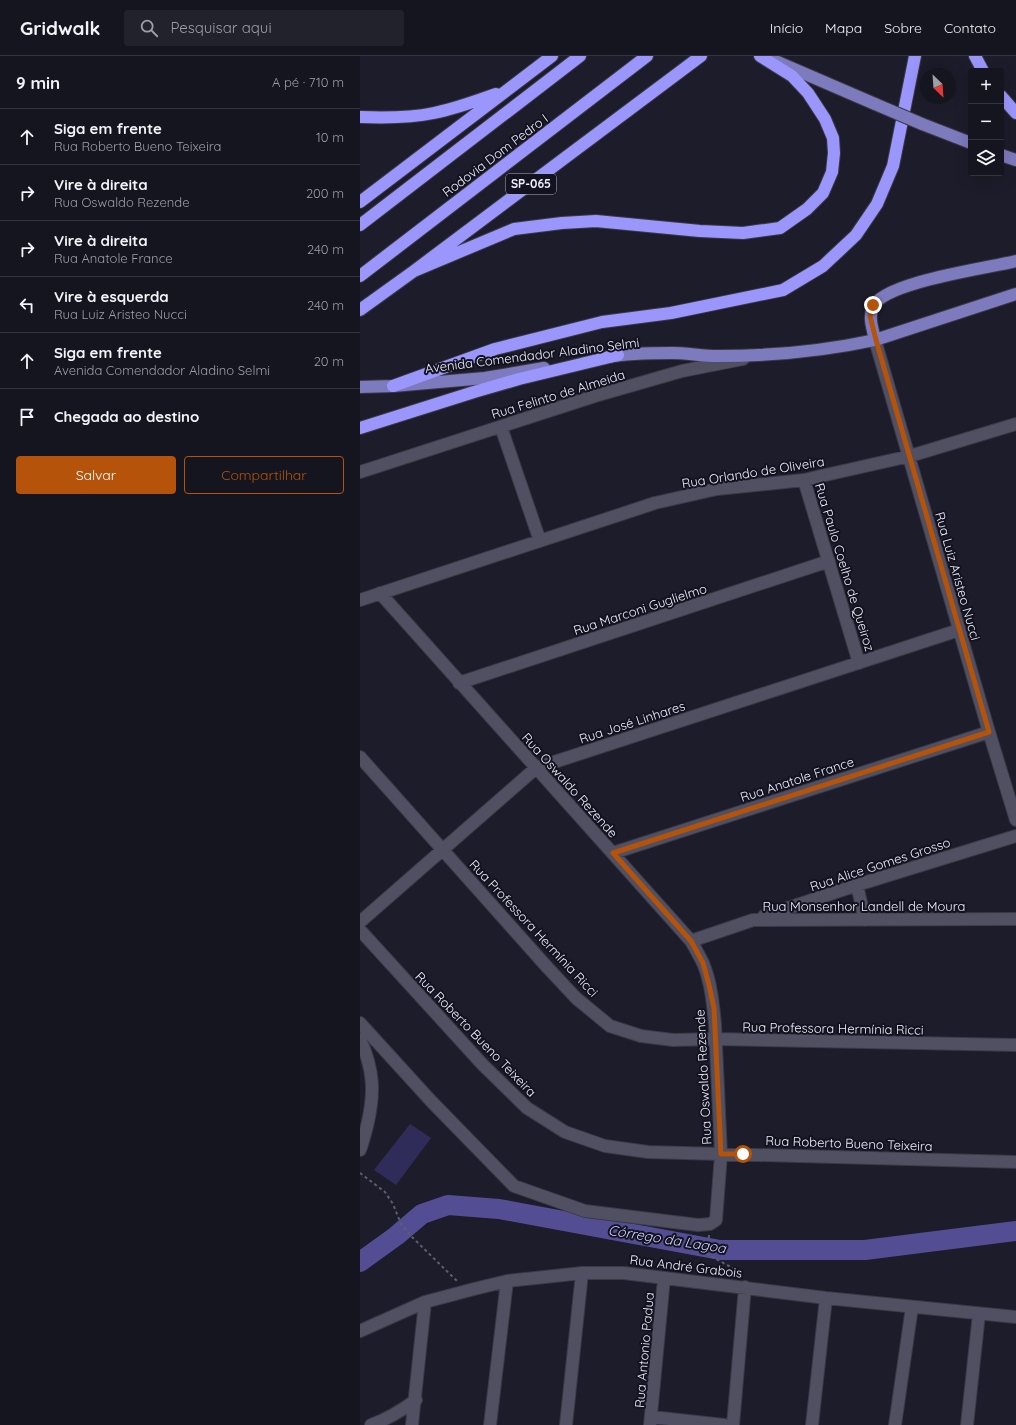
<!DOCTYPE html>
<html lang="pt">
<meta charset="utf-8">
<style>
:root{--surface:#151520;--page:#22222d;--text:#f1f3f6;--muted:#9d9fa5;--line:#34343e;--accent:#b45309}
body{margin:0;font-family:Quicksand,sans-serif;background:var(--page);color:var(--text)}
.controls{position:absolute;right:12px;top:12px;display:grid;overflow:hidden;border-radius:4px;box-shadow:0 4px 16px #0002}
.controls button{width:36px;height:36px;display:grid;place-items:center;padding:0;border:0;border-bottom:1px solid var(--line);background:var(--surface);color:var(--text);font:20px sans-serif}
.compass{position:absolute;left:560px;top:12px;width:36px;height:36px;border-radius:50%;background:var(--surface);box-shadow:0 4px 16px #0002;rotate:155deg}
.stop{position:absolute;width:12px;height:12px;margin:-9px;border:3px solid #b45309;border-radius:50%;background:#fff}
.stop.end{background:#b45309;border-color:#fff;box-shadow:0 1px 4px #0008}
.list{margin:0;padding:0;list-style:none}
h2{display:flex;justify-content:space-between;align-items:center;height:52px;margin:0;padding:0 16px;font-size:17px}
h2 small{font-size:13px;font-weight:400;color:var(--muted)}
.list li{display:grid;grid-template-columns:26px 1fr auto;gap:12px;align-items:center;box-sizing:border-box;height:56px;padding:0 16px;border-top:1px solid var(--line)}
.list b{display:block;font-size:15px;white-space:nowrap}
.list p{margin:0;font-size:13px;white-space:nowrap;color:var(--muted)}
.list em{font-size:13px;font-style:normal;color:var(--muted)}
.actions{display:flex;gap:8px;padding:12px 16px}
.actions a{flex:1;padding:9px 0;border:1px solid var(--accent);border-radius:4px;text-align:center;font-size:14px;color:var(--accent)}
.actions .main{background:var(--accent);color:#fff}
.icon{flex:none;width:22px;height:22px;fill:none;stroke:currentColor;stroke-width:2;stroke-linecap:round;stroke-linejoin:round}
.map{position:relative;flex:none;width:656px;height:1369px;overflow:hidden}
header{display:flex;align-items:center;gap:24px;box-sizing:border-box;height:56px;padding:0 20px;background:var(--surface);border-bottom:1px solid var(--line)}
header strong{font-size:19px}
nav{display:flex;gap:22px;margin-inline-start:auto;font-size:14px}
.search{width:280px;height:36px;background:var(--page);display:flex;align-items:center;gap:10px;box-sizing:border-box;padding:0 14px;border-radius:4px;color:var(--muted);font-size:15px}
main{display:flex}
aside{flex:1;background:var(--surface)}
.map>svg:first-child{display:block}
</style>
<header>
<strong>Gridwalk</strong>
<div class="search"><svg class="icon" aria-label="search" viewBox="0 0 24 24"><circle cx="10" cy="10" r="6"/><path d="M15 15l6 6"/></svg>Pesquisar aqui</div>
<nav><a>Início</a><a>Mapa</a><a>Sobre</a><a>Contato</a></nav>
</header>
<main>
<aside>
<h2>9 min<small>A pé · 710 m</small></h2>
<ul class="list">
<li><svg class="icon" aria-label="ahead" viewBox="0 0 24 24"><path d="M12 20V5M6 11l6-6 6 6"/></svg><div><b>Siga em frente</b><p>Rua Roberto Bueno Teixeira</p></div><em>10 m</em></li>
<li><svg class="icon" aria-label="right" viewBox="0 0 24 24"><path d="M7 20v-9h11M14 6l5 5-5 5"/></svg><div><b>Vire à direita</b><p>Rua Oswaldo Rezende</p></div><em>200 m</em></li>
<li><svg class="icon" aria-label="right" viewBox="0 0 24 24"><path d="M7 20v-9h11M14 6l5 5-5 5"/></svg><div><b>Vire à direita</b><p>Rua Anatole France</p></div><em>240 m</em></li>
<li><svg class="icon" aria-label="left" viewBox="0 0 24 24"><path d="M17 20v-9H6M10 6l-5 5 5 5"/></svg><div><b>Vire à esquerda</b><p>Rua Luiz Aristeo Nucci</p></div><em>240 m</em></li>
<li><svg class="icon" aria-label="ahead" viewBox="0 0 24 24"><path d="M12 20V5M6 11l6-6 6 6"/></svg><div><b>Siga em frente</b><p>Avenida Comendador Aladino Selmi</p></div><em>20 m</em></li>
<li><svg class="icon" aria-label="arrive" viewBox="0 0 24 24"><path d="M6 21V4h12l-3 4 3 4H6"/></svg><div><b>Chegada ao destino</b></div></li>
</ul>
<div class="actions"><a class="main">Salvar</a><a>Compartilhar</a></div>
</aside>
<div class="map">
<svg width="656" height="1369" viewBox="0 0 656 1369">
<rect width="100%" height="100%" fill="#1c1c2a"/>
<path fill="#2f2c59" d="M50,1068L71,1082L36,1129L14,1114Z"/>
<g fill="none" stroke-linecap="round" stroke-linejoin="round">
<path stroke="#534e94" stroke-width="20" d="M0,1206L36,1180L62,1158L88,1149L139,1153L360,1194H505L656,1175"/>
<g stroke="#3a3945" stroke-width="14">
<path id="minor" d="M515,284L629,676L656,764
M141,371L180,485
M0,416L235,340L322,315L383,303
M444,424L499,607
M0,544L295,447L357,433L444,424L461,420L550,400L656,368
M99,627L469,505
M0,701L187,911L216,942L250,970L281,980L313,984L355,983L656,989
M253,797L629,676
M497,829L505,864
M404,860L497,829L656,780
M0,866L176,712L599,574
M0,874L123,1009L167,1052L205,1076L245,1090L288,1096L656,1106
M331,885L393,864L656,863
M0,967L71,1045L154,1130L225,1155L338,1169L350,1168L356,1164L361,1098L355,968C353,948 351,926 343,907C339,899 335,892 331,885L20,537
M0,983C14,1014 15,1037 7,1070C5,1078 3,1086 0,1094
M0,1275L65,1246L114,1233L147,1225L222,1217H264L466,1242L656,1261
M292,1361L364,1369
M11,1369C28,1363 41,1355 56,1344
M52,1369L65,1246
M130,1369L147,1225
M206,1369L222,1217
M290,1369L304,1222
M373,1369L385,1231
M452,1369L466,1242
M535,1369L552,1251
M607,1369L619,1258"/>
</g>
<g stroke="#3a3945" stroke-width="14">
<path id="major" d="M413,4L515,48
M562,68L611,87
M641,99L656,104
M515,284C513,273 508,262 513,251C523,226 629,212 656,205
M248,301C268,297 291,297 312,297C327,297 342,300 358,300C410,300 464,295 515,284L656,238
M0,331L33,330L125,322L184,312"/>
</g>
<g stroke="#3a3945" stroke-width="14">
<path id="highway" d="M615,0L623,15
M641,40L656,57
M0,61C25,62 50,62 74,57C95,53 116,45 136,38
M0,146L192,0
M0,169L220,0
M54,215L154,173L202,167L236,165L340,175L383,177L420,172L447,153L463,137L472,116L474,97L473,82L465,63L448,37L432,20L400,0
M0,220L287,0
M0,254L54,215L341,0
M33,330L135,293L242,266L311,257L423,234L463,210L496,179L517,148L533,110L555,0
M0,372L114,336L159,323L258,299"/>
</g>
<path stroke="#5e5f6b" stroke-width="2" stroke-dasharray="3 3" stroke-linecap="butt" d="M0,1117L25,1136L33,1148L41,1168L52,1181L98,1226
M349,1179L347,1198L380,1216L381,1221"/>
<use href="#minor" stroke="#505062" stroke-width="12"/>
<use href="#major" stroke="#7d7abe" stroke-width="12"/>
<use href="#highway" stroke="#9b96fc" stroke-width="12"/>
<g stroke="#3a3945" stroke-width="14" stroke-linecap="butt">
<path id="major-bridge" d="M515,48L562,68"/>
</g>
<use href="#major-bridge" stroke="#7d7abe" stroke-width="12"/>
</g>
<g fill="none" stroke-linecap="round" stroke-linejoin="round">
<path stroke="#b45309" stroke-width="5" d="M383,1098H361L354,952L349,929L343,907L331,885L253,797L629,676L516,284L510,260L513,249"/>
</g>
<g text-anchor="middle" stroke-width="4" stroke-linejoin="round" paint-order="stroke">
<rect fill="#131221" stroke="#acacb8" stroke-width="1" x="146" y="118" width="50" height="20" rx="3"/>
<g font-size="12" font-weight="bold" fill="#edeef8">
<text x="171" y="132">SP-065</text>
</g>
<g font-size="13" fill="#edeef8" stroke="#131221">
<text transform="translate(135 99) rotate(-37)" y="5">Rodovia Dom Pedro I</text>
<text transform="translate(172 299) rotate(-7)" y="5">Avenida Comendador Aladino Selmi</text>
<text transform="translate(198 338) rotate(-17)" y="5">Rua Felinto de Almeida</text>
<text transform="translate(393 416) rotate(-9)" y="5">Rua Orlando de Oliveira</text>
<text transform="translate(485 511) rotate(73)" y="5">Rua Paulo Coelho de Queiroz</text>
<text transform="translate(598 520) rotate(74)" y="5">Rua Luiz Aristeo Nucci</text>
<text transform="translate(280 553) rotate(-18)" y="5">Rua Marconi Guglielmo</text>
<text transform="translate(272 666) rotate(-18)" y="5">Rua José Linhares</text>
<text transform="translate(437 723) rotate(-18)" y="5">Rua Anatole France</text>
<text transform="translate(210 729) rotate(48)" y="5">Rua Oswaldo Rezende</text>
<text transform="translate(520 808) rotate(-18)" y="5">Rua Alice Gomes Grosso</text>
<text x="504" y="855">Rua Monsenhor Landell de Moura</text>
<text transform="translate(174 872) rotate(47)" y="5">Rua Professora Hermínia Ricci</text>
<text transform="translate(473 972) rotate(1)" y="5">Rua Professora Hermínia Ricci</text>
<text transform="translate(116 978) rotate(46)" y="5">Rua Roberto Bueno Teixeira</text>
<text transform="translate(343 1021) rotate(-93)" y="5">Rua Oswaldo Rezende</text>
<text transform="translate(489 1087) rotate(2)" y="5">Rua Roberto Bueno Teixeira</text>
<text transform="translate(326 1210) rotate(7)" y="5">Rua André Grabois</text>
<text transform="translate(284 1294) rotate(-85)" y="5">Rua Antonio Padua</text>
</g>
<g font-size="14" font-style="italic" fill="#d3d3fc" stroke="#131221">
<text transform="translate(307 1183) rotate(9)" y="5">Córrego da Lagoa</text>
</g>
</g>
</svg>
<div class="controls">
<button>+</button>
<button>−</button>
<button><svg class="icon" aria-label="layers" viewBox="0 0 24 24"><path d="M12 4l9 5-9 5-9-5zM3 14l9 5 9-5"/></svg></button>
</div>
<svg class="compass" viewBox="-18 -18 36 36"><path d="M0-13l5 13h-10z" fill="#e53935"/><path d="M0 13l5-13h-10z" fill="#9d9fa5"/></svg>
<div class="stop" style="left:383px;top:1098px"></div>
<div class="stop end" style="left:513px;top:249px"></div>
</div>
</main>
